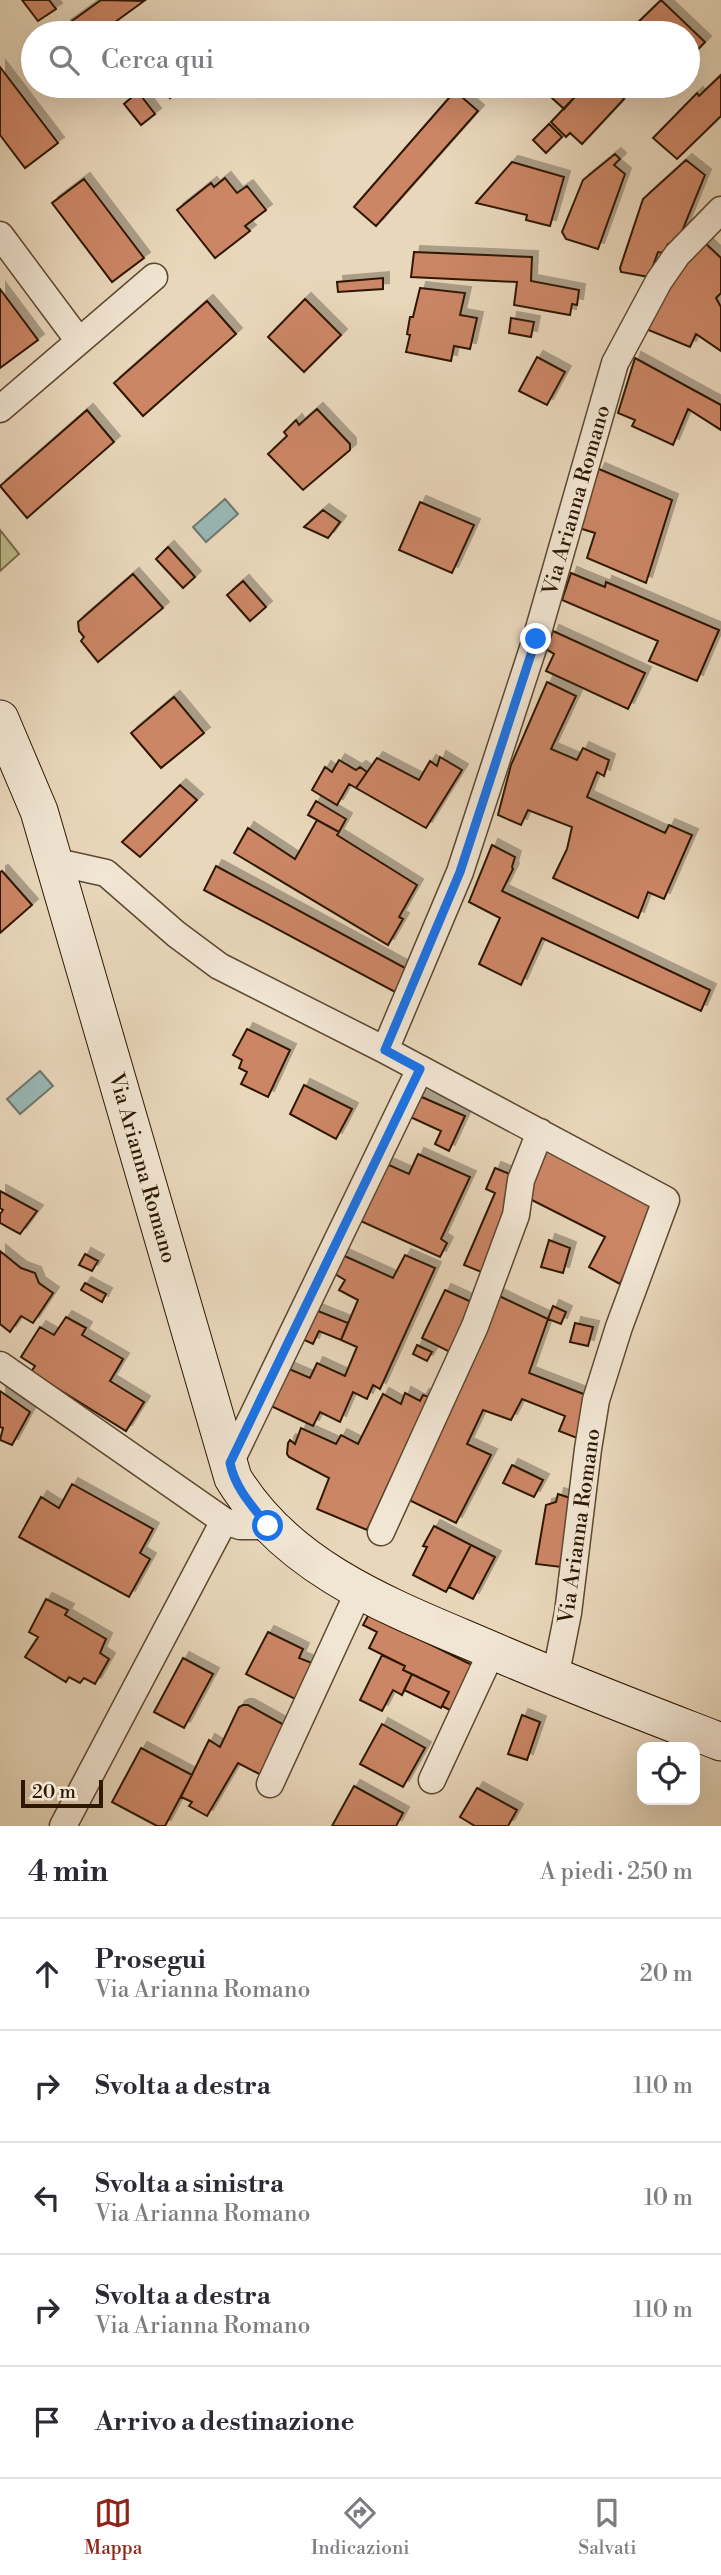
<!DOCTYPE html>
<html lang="it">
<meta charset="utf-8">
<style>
:root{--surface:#fff;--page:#f7f7f7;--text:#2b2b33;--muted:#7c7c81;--line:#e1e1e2;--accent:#8f2418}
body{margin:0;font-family:"Libre Bodoni",serif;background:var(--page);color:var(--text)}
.controls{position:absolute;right:21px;bottom:21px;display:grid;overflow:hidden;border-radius:14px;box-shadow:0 7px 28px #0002}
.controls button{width:63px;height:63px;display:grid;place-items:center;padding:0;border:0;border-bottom:2px solid var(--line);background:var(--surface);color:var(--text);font:35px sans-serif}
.scale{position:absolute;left:21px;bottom:18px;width:82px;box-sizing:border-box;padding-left:7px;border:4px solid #2e1801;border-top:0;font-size:19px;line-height:24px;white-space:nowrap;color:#2e1801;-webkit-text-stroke:5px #f1e5d3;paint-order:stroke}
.stop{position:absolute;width:21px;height:21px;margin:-16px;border:5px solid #1a73e8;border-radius:50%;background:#fff}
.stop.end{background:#1a73e8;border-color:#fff;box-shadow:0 2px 7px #0008}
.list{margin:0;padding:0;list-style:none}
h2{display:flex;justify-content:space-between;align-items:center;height:91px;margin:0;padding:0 28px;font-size:30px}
h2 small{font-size:23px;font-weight:400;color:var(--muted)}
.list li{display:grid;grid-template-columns:46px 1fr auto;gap:21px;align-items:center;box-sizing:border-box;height:112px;padding:0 28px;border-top:2px solid var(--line)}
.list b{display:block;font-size:26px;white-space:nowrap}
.list p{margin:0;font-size:23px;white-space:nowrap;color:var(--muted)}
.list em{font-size:23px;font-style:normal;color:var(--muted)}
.icon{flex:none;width:38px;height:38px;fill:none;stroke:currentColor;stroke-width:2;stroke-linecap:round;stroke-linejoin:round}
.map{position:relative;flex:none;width:721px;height:1826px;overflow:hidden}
.search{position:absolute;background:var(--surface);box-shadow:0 7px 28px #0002;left:21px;right:21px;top:21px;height:77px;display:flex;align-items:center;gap:18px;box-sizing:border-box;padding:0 24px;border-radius:38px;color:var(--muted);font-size:26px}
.sheet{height:651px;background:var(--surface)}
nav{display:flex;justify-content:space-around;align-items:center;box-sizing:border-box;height:98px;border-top:2px solid var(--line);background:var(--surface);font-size:19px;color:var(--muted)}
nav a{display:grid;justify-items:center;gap:4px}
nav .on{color:var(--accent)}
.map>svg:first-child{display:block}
</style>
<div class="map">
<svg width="721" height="1826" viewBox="0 0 721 1826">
<defs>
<filter id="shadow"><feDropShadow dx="6" dy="-6" stdDeviation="0" flood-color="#0004"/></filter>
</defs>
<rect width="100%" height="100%" fill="#e9d7bb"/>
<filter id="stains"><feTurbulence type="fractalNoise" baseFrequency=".00286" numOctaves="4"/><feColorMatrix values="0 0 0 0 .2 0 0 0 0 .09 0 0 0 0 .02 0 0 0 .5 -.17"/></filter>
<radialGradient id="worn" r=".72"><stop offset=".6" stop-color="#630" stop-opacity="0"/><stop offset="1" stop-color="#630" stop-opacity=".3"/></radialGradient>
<path fill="#bcbd8c" stroke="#756a46" stroke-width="2" d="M0,530L19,554L0,571Z"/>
<path fill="#99b8b6" stroke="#6e786e" stroke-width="2" d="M225,499L238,514L206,542L193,527Z
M40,1071L53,1086L20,1114L7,1099Z"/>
<path fill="#cc8666" stroke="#2e1801" stroke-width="2" filter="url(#shadow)" d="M22,0H49L56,9L38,21Z
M101,0L144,1L100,33H71L65,26Z
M661,0L705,42L688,60V33H627Z
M0,67L58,143L25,168L0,135Z
M721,75V116L677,159L653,138L697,93L699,96Z
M160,86H176L179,90L170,98Z
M539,86H585L564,109Z
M585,86H610L624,99L582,144L570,133L566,137L551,122Z
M455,91L478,111L376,226L354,207Z
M138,92L155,114L141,125L124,104Z
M549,124L562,137L546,153L533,140Z
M615,154L620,159L614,165L625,174L598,249L566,239L562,232L583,180Z
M686,160L705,175L676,246L668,244L664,253L658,252L649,277L621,272L620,268L643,199Z
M512,162L564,177L550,226L526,220L527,215L476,203Z
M225,178L237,193L247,186L266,210L245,226L250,231L215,258L177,210L211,183L214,187Z
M84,179L144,258L112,282L52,203Z
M703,241L721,258V293L716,298L721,307V351L696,334L690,347L646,329L669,277Z
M414,252L532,257L531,281L579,290L577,305L572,304L570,315L514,305L517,282L411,277Z
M383,278V289L338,292L337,282Z
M420,288L465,293L460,315L477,318L470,349L454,346L451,361L406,352L410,335L407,334L410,317H413Z
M0,289L38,340L0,368Z
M305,299L341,335L304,372L268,337Z
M207,301L236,334L143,416L114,383Z
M511,318L534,322L531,337L509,333Z
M537,357L565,372L547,405L519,391Z
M635,358L721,405V430L688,409L673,445L632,426L635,420L618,413Z
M317,409L350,444V450L303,490L268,454L287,436L284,432L296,420L299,425Z
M87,410L114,442L27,518L0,486Z
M599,469L672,500L646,583L587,558L595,533L579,528L586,502Z
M420,502L474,525L452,573L399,550Z
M323,510L340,522L328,538L304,527Z
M168,547L195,577L183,588L156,559Z
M571,573L605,587L606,582L719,630L697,681L649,661L658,641L562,600Z
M133,574L163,608L98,662L81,641L84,637L79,631L78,622Z
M243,581L266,607L250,621L227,595Z
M553,631L645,673L628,709L546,671L554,654L546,649Z
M547,682L576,696L551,749L577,760L583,748L609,760L604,776L597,772L587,797L665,833L669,825L692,835L664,899L648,892L638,918L553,878L567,849L572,827L528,810L521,825L498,815L511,765Z
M174,697L204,733L161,768L131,733Z
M440,757L462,770L426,828L356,788L377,758L419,780L430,761L437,766Z
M339,760L356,770L360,767L367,772L356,788L349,784L337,805L312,790L325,767L332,772Z
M180,785L197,800L140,857L122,842Z
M316,801L346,819L339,832L308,815Z
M317,820L339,832L337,835L417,885L399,917L403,919L388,945L234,853L248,828L295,859Z
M492,845L515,857L512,867L513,869L502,891L710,990L701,1011L542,938L521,985L479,964L500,918L469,902Z
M216,866L407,969L395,992L204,890Z
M2,871L32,905L0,933V872Z
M247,1029L290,1050L268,1097L241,1084L247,1072L239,1068L242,1060L233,1055Z
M304,1085L352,1109L336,1139L290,1114Z
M415,1094L465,1116L449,1151L435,1144L441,1131L406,1115Z
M541,1147L659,1204L620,1284L589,1267L605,1237L520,1194Z
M418,1154L470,1177L441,1239L447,1243L440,1257L354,1218L380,1161L409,1174Z
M495,1168L517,1177L484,1273L464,1265L495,1193L486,1189Z
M0,1191L37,1211L20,1234L0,1223V1214L3,1210L0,1208Z
M549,1240L570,1248L563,1273L541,1267Z
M0,1251L21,1268L35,1273L39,1283L53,1293L33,1323L21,1316L10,1332L0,1324Z
M338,1253L393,1278L405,1255L435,1268L380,1389L373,1385L367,1399L353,1392L340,1422L320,1412L313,1426L269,1405L287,1368L310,1378L317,1363L345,1376L357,1347L341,1340L358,1300L339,1290L345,1280L330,1271Z
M85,1254L98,1261L92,1271L79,1265Z
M85,1283L106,1294L102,1302L81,1290Z
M445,1290L476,1304L452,1353L422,1338Z
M497,1295L548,1319L529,1373L586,1395L577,1438L559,1431L565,1416L522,1399L511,1420L483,1410L467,1444L491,1455L456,1523L403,1497Z
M553,1306L566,1312L561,1324L548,1319Z
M313,1309L348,1323L341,1340L319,1331L313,1344L300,1338Z
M66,1317L86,1328L82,1335L123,1359L110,1381L144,1402L126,1431L31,1372L35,1366L21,1357L40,1327L54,1335Z
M575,1323L593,1327L588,1346L570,1342Z
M417,1345L432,1352L427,1361L413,1354Z
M0,1391L30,1412L12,1445L0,1440L3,1428L0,1427Z
M405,1393L420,1401L423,1395L429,1397L367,1530L317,1509L329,1478L289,1457L287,1454L288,1443L290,1440L295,1444L301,1428L336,1444L341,1435L358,1444L383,1394L401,1404Z
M512,1465L543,1480L534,1497L503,1483Z
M72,1484L153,1529L140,1553L150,1559L129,1597L19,1537L41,1497L59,1508Z
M558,1494L570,1498L561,1567L536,1564L546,1505L556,1502Z
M434,1526L471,1545L446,1592L413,1575L427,1547L423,1546Z
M471,1545L495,1557L473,1599L449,1587Z
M46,1599L68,1610L65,1615L106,1639L100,1653L109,1659L95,1684L84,1678L80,1683L69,1677L66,1682L25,1657L38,1637L29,1632Z
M369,1614L472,1665L454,1712L442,1706L449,1692L403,1670L405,1666L369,1648L377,1632L363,1625Z
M268,1632L303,1649L299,1658L312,1663L295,1699L246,1674Z
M382,1655L405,1666L403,1670L412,1674L402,1695L393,1690L382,1711L360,1700Z
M183,1658L213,1674L184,1728L154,1712Z
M412,1674L449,1692L441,1708L404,1690Z
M243,1705H248L286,1726L269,1779L238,1763L207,1816L189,1806L192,1802L181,1797L209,1740L220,1747L239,1707Z
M522,1715L540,1722L527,1760L508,1754Z
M382,1724L425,1748L403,1787L360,1764Z
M141,1748L192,1775L165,1826H157L112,1802Z
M354,1786L403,1813L396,1826H332Z
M477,1788L517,1810L508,1826H475L460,1817Z"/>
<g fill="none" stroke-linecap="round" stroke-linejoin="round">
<g stroke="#5d4830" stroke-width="29">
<path id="street" d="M0,235L79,341
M0,409L154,277
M52,861L106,873L176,934L219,966L385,1050L666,1200L619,1327L596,1400L588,1449L568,1613L555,1678
M385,1050L460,872L536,639L615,363L659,281L677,255L721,210
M0,1365L224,1521L240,1526H268
M230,1463L420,1069
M381,1532L475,1326L516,1215L521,1180L540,1132
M432,1780L492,1651
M270,1784L359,1591
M63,1826L224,1521"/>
</g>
<g stroke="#2e1801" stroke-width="39">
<path id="secondary" d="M0,719L39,811L233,1478C288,1569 390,1607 484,1647C562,1681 641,1711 721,1742"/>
</g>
<use href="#street" stroke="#f1e5d3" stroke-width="26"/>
<use href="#secondary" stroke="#f1e5d3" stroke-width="37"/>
</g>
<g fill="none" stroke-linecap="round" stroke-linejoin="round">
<path stroke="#1a73e8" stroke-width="9" d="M268,1526C252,1506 235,1488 230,1463L420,1069L385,1050L460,872L536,639"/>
</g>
<g text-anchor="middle" stroke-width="7" stroke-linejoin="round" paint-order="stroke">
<g font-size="21" fill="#2e1801" stroke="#f1e5d3">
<text transform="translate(576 500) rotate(-74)" y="7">Via Arianna Romano</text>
<text transform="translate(143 1168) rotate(74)" y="7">Via Arianna Romano</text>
<text transform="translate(579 1526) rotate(-82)" y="7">Via Arianna Romano</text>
</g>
</g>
<rect width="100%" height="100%" filter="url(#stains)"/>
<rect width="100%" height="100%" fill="url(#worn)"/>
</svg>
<div class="controls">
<button><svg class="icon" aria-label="locate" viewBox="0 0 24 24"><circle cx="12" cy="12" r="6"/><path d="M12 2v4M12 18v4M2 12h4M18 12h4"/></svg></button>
</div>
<div class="scale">20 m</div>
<div class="stop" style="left:268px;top:1526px"></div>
<div class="stop end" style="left:536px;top:639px"></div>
<div class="search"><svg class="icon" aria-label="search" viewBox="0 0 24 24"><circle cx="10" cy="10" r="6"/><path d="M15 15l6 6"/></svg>Cerca qui</div>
</div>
<section class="sheet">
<h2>4 min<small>A piedi · 250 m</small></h2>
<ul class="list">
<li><svg class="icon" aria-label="ahead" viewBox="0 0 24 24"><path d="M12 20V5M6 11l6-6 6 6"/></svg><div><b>Prosegui</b><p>Via Arianna Romano</p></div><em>20 m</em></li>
<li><svg class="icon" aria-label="right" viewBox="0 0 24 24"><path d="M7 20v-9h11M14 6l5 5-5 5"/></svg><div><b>Svolta a destra</b></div><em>110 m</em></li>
<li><svg class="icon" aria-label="left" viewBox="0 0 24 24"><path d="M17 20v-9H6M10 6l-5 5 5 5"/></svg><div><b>Svolta a sinistra</b><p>Via Arianna Romano</p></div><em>10 m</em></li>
<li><svg class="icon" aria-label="right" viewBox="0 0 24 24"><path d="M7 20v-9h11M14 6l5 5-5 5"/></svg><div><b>Svolta a destra</b><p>Via Arianna Romano</p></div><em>110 m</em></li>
<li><svg class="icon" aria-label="arrive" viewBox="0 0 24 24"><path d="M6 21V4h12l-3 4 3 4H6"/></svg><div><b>Arrivo a destinazione</b></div></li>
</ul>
</section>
<nav>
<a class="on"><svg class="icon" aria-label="map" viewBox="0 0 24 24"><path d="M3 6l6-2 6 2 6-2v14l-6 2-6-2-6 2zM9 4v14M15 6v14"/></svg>Mappa</a>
<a><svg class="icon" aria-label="directions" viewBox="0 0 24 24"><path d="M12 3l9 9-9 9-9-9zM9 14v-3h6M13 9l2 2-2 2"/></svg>Indicazioni</a>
<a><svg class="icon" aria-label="saved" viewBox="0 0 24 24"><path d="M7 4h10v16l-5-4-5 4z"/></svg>Salvati</a>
</nav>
